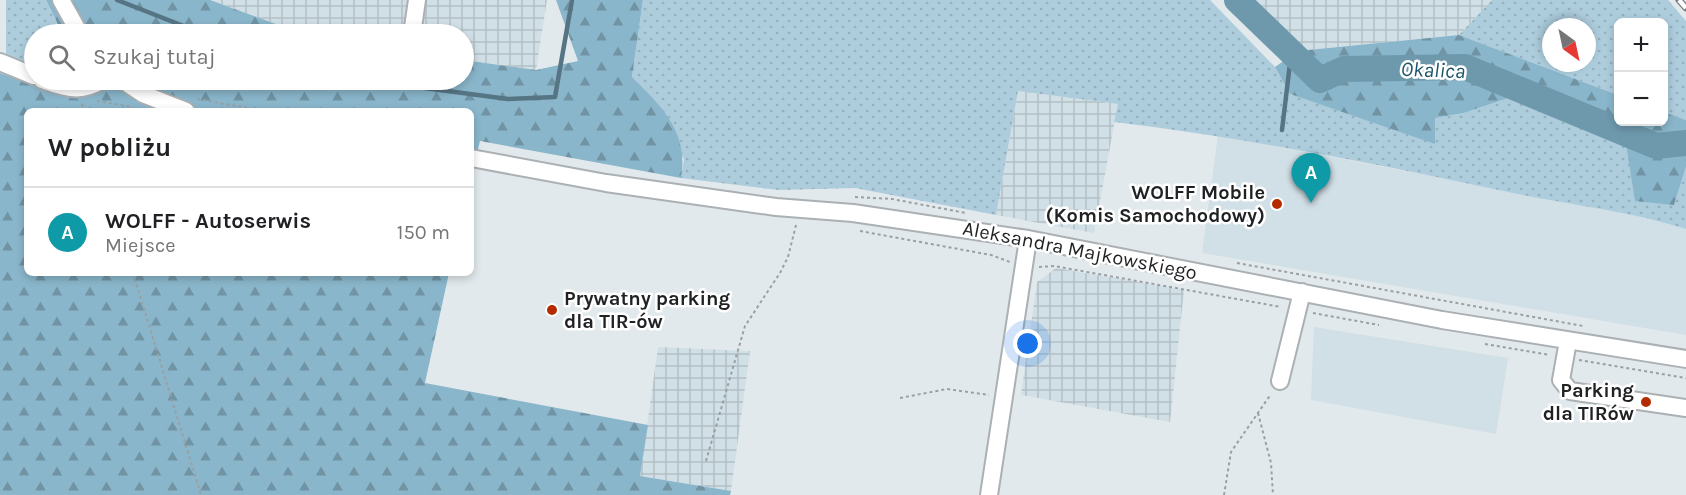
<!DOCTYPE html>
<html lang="pl">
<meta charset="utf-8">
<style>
:root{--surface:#fff;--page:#f2f2f2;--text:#202124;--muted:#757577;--line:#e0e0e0;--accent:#ea580c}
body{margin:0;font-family:Karla,sans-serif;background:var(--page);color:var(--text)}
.controls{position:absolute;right:18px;top:18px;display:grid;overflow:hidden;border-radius:9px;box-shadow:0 3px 9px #0003}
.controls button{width:54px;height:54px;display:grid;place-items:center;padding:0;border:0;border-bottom:2px solid var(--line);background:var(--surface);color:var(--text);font:30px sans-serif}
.compass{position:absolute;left:1542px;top:18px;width:54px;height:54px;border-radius:50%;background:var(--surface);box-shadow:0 3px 9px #0003;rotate:147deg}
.you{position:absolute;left:1028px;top:344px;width:21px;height:21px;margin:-15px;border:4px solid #fff;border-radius:50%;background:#1a73e8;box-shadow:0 0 0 9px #1a73e833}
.badge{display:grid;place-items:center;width:39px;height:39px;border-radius:50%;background:var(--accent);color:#fff;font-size:20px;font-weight:700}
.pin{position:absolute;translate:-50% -50px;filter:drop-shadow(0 2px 3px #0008)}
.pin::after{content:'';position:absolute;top:32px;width:21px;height:18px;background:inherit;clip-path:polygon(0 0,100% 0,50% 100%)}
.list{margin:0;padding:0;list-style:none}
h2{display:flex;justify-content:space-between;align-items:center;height:78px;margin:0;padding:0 24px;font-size:26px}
h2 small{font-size:20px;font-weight:400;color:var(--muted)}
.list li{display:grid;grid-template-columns:39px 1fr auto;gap:18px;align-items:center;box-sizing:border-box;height:90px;padding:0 24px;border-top:2px solid var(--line)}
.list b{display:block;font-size:22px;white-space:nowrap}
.list p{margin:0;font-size:20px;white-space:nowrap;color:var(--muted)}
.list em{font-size:20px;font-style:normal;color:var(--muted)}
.icon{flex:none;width:33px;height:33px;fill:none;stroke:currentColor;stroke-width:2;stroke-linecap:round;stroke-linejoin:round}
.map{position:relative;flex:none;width:1686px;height:495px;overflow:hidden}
.search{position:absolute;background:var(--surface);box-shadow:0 3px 9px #0003;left:24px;top:24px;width:450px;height:66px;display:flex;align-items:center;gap:15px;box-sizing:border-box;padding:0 21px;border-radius:33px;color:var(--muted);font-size:22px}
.panel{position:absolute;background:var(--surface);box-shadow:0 3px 9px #0003;left:24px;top:108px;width:450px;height:168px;border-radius:9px}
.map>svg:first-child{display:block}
</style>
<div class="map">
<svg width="1686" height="495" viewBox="0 0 1686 495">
<defs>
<pattern id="industrial-grid" width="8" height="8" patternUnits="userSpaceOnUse" patternTransform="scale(1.5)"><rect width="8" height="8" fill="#d1dfe6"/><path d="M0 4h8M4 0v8" fill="none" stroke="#b3bfc5"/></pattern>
<pattern id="grass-dots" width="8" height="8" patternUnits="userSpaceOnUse" patternTransform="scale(1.5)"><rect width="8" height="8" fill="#adcddd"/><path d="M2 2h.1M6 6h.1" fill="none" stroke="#94b0bd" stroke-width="1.8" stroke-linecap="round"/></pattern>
<pattern id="forest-firs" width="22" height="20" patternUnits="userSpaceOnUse" patternTransform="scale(1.5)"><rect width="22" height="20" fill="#8ab6cb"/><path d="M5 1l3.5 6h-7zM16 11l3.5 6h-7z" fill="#7094a4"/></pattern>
</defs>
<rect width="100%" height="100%" fill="#e2e9ec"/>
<path fill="#d1dfe6" d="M1218,135L1659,220L1686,229V335L1202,253Z
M1314,327L1508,358L1496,434L1311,400Z"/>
<path fill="url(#industrial-grid)" d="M210,0H547L536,70L464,60V34H303Z
M1252,0H1492L1459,35L1298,51Z
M1018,91L1118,104L1094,233L996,215Z
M1056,268L1184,290L1170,422L1021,395L1037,282Z
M658,347L750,351L731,491L640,476Z"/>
<path fill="url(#grass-dots)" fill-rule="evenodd" d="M6,0H46L61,32L60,34H34V72L6,57Z
M643,0H1210L1275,67L1290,94L1435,143V118L1464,113L1517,95L1626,143L1674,205L1686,167V229C1630,211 1570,205 1513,193C1380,165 1249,138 1114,122L1118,104L1018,91L996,215L855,188L779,190L681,178L684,159L632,77Z
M1492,0H1668L1686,21V120L1664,112V22H1618V95L1459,35ZM1551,27H1587V63H1551Z"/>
<path fill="url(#forest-firs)" d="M46,0H210L303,34H60L61,31Z
M556,0H643L632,77C662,107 689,132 681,178L480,141L471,177V111H27V273H449L425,383L648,425L640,476L731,491L730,495H0V73L40,87L44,80H464V60L536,70L578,61Z
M1459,35L1618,95V122H1664V112L1686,120V167L1674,205L1635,201L1626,143L1517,95L1464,113L1435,118V144L1290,94L1275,67L1298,51Z"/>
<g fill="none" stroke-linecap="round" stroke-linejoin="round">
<path stroke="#567584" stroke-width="4.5" d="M117,0L204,34
M364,80L508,99L555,97L572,0
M1282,130L1291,55"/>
<path stroke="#6e99ad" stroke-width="26" d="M1237,0L1320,80L1344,69L1465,67L1656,146L1686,143"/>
<g stroke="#aab0b3" stroke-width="20">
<path id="minor" d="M61,0L80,34
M412,34L417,0
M0,62L34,76
M42,80C66,88 80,94 103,80
M122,80L143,94L186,111
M471,158L606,183L776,207L853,213L1028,239L1442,320L1686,359
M1568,341L1561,380L1570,391L1686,408
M1280,381L1302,292
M989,495L1028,239"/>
</g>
<path stroke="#9a9fa2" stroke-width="2" stroke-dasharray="3 3" stroke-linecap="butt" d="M197,99L265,111
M97,101L133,107
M82,104L84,111
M855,197L892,199L966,213
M860,231L991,255L1010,262
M1237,263L1583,326
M1039,267L1054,266L1281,307
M133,273L201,495
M1313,313L1379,325
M1485,344L1550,355
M1579,360L1686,378
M900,398L947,389L989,395
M1258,413L1271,463L1273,495
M706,461L745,326L780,273L788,257L796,225
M1224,495L1231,452L1271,394"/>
<use href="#minor" stroke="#fff" stroke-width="16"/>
<g stroke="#787c7e" stroke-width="7">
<path id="rail" d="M1679,0L1686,8"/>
</g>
<use href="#rail" stroke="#fff" stroke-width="4.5" stroke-dasharray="14" stroke-linecap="butt"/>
</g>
<g fill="#b52b00" stroke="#fff" stroke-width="2">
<circle cx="1277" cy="204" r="6"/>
<circle cx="552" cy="310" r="6"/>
<circle cx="1646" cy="402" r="6"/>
</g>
<g text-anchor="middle" stroke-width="5" stroke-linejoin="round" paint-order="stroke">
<g font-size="20" font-weight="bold" fill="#1f2123" stroke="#fff" text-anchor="end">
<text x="1265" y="199">WOLFF Mobile<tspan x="1265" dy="23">(Komis Samochodowy)</tspan></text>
<text x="564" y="305" text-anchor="start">Prywatny parking<tspan x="564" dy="23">dla TIR-ów</tspan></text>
<text x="1634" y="397">Parking<tspan x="1634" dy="23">dla TIRów</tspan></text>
</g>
<g font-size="20" fill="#1f2123" stroke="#fff">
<text transform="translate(1080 250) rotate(11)" y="7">Aleksandra Majkowskiego</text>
</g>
<g font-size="21" font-style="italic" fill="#1c546b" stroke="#fff">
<text transform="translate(1433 70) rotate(2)" y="7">Okalica</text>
</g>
</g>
</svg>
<div class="controls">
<button>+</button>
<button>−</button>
</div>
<svg class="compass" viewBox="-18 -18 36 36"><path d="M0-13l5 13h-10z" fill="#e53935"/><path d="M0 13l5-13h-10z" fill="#757577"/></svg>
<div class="you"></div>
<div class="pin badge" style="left:1311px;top:203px;background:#0f9aa8">A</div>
<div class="search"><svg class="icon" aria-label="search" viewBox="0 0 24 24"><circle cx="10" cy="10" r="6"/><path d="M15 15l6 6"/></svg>Szukaj tutaj</div>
<section class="panel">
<h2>W pobliżu<small></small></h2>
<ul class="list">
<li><span class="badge" style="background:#0f9aa8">A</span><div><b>WOLFF - Autoserwis</b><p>Miejsce</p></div><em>150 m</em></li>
</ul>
</section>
</div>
